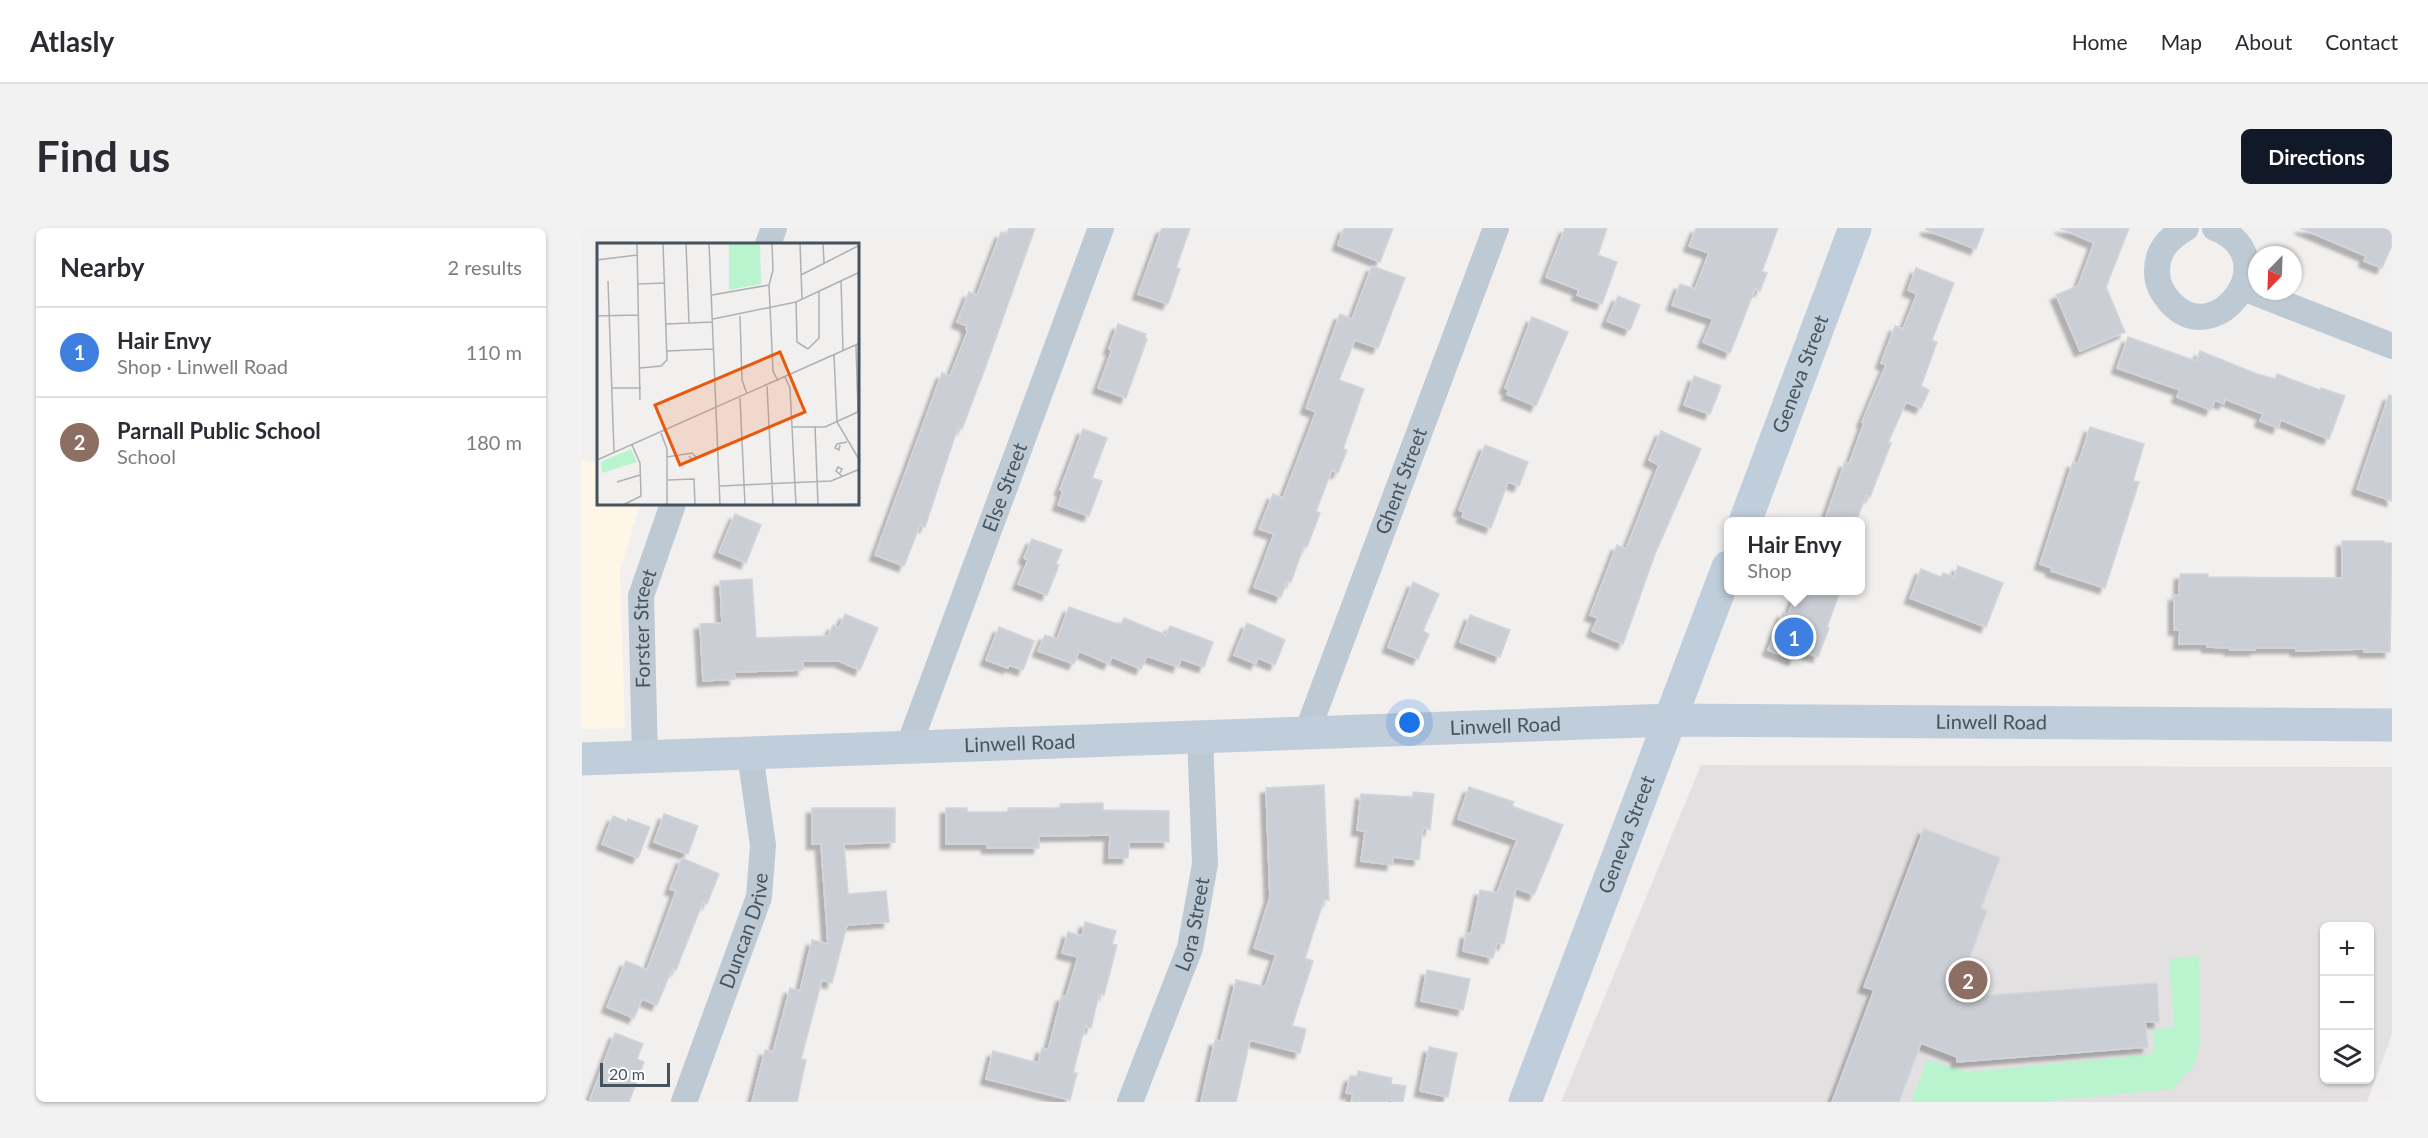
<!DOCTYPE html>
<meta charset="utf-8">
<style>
:root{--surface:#fff;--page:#f2f2f3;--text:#2b2b33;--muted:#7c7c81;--line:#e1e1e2;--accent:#111827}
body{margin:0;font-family:Lato,sans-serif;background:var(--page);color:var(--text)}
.controls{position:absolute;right:18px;bottom:18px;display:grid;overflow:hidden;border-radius:9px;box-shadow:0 2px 4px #0004}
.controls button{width:54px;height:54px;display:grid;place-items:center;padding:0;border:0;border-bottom:2px solid var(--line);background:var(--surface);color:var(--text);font:30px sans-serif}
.compass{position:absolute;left:1666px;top:18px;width:54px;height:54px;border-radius:50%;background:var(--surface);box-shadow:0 2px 4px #0004;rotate:203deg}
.scale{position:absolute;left:18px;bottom:15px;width:70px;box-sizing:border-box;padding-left:6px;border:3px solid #45535f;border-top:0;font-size:16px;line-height:21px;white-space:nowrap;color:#45535f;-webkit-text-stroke:4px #fff;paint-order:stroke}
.you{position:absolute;left:828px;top:495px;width:21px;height:21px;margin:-15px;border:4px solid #fff;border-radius:50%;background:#1a73e8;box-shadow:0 0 0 9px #1a73e833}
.badge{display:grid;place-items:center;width:39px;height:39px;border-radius:50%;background:var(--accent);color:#fff;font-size:20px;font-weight:700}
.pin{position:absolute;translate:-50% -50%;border:3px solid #fff;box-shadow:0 2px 6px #0006}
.popup{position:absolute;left:1142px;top:289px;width:141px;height:78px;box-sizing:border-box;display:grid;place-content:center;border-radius:9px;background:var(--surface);filter:drop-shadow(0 2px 4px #0005);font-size:20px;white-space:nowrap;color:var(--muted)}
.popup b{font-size:22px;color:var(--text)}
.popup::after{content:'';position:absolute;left:50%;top:100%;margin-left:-12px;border:12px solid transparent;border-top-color:var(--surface)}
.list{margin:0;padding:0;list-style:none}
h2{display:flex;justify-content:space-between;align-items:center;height:78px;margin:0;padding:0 24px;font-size:26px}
h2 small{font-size:20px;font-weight:400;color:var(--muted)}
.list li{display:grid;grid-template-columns:39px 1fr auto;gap:18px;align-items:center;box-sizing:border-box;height:90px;padding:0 24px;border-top:2px solid var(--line)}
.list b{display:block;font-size:22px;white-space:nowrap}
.list p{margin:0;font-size:20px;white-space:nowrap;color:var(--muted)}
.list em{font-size:20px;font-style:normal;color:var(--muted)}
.icon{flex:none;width:33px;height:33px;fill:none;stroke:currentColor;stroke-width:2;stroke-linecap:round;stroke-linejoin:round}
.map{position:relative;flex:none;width:1810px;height:874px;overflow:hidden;border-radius:9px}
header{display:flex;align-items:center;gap:36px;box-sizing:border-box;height:84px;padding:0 30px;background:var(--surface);border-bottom:2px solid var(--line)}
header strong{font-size:28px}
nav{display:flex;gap:33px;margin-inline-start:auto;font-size:21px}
.intro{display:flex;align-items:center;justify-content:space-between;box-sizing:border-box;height:144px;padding:0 36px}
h1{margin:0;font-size:42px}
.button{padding:15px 27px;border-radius:9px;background:var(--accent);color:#fff;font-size:21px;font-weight:700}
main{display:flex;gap:36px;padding:0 36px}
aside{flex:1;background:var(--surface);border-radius:9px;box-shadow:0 2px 4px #0004}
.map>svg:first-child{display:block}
</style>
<header>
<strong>Atlasly</strong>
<nav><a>Home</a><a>Map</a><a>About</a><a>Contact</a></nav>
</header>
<div class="intro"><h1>Find us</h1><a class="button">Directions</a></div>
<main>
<aside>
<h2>Nearby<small>2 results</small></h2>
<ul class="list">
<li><span class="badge" style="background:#3f7fe0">1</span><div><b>Hair Envy</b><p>Shop · Linwell Road</p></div><em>110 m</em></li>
<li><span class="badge" style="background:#8d6e63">2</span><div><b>Parnall Public School</b><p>School</p></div><em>180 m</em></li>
</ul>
</aside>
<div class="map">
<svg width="1810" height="874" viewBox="0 0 1810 874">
<defs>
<filter id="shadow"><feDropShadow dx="-5.5" dy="5.5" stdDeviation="1.5" flood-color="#0004"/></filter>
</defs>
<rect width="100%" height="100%" fill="#f2efef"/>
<path fill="#fef7e7" d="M0,231L16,237V276H58L38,344L43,500L0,501Z"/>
<path fill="#e3e0e1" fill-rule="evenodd" d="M1119,537L1810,539V806L1785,874H979ZM1742,698H1788V852H1742Z"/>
<path fill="#b9f4cf" d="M1617,728L1618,816L1613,836L1591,861L1455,874H1329L1346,831L1384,844L1571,826V802L1592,799L1587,731Z"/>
<path fill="#cbced5" stroke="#d3d5dc" stroke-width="1.5" filter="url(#shadow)" d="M427,0H453L404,138L380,201L376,199L343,299L338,297L322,338L293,327L360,145L368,148L386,102L384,101L385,98L375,94L387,64L395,67L419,4L424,7Z
M580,0H608L594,40L598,41L586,76L556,66Z
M762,0H811L798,34L756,17Z
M983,0H1025L1016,27L1035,34L1020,76L995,67L997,62L964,49Z
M1114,0H1196L1180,43L1185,45L1178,63L1173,61L1148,125L1121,114L1131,91L1090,77L1098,56L1113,61L1127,25L1107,18Z
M1344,0H1402L1394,21L1344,2Z
M1478,0H1547L1524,59L1543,104L1498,123L1474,67L1496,58L1512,15Z
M1718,0H1810V17L1800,40L1782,33L1784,28Z
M790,38L823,50L796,120L773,112L757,152L782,161L761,221L765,222L756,245L750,242L734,283L738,285L725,319L722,318L709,354L705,353L699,369L672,359L692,306L677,301L691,266L701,270L734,184L724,180L758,86L770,91Z
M1334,40L1372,55L1350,112L1355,114L1339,158L1347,162L1339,180L1324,174L1306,215H1309L1288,269L1284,267L1274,294H1242L1263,234L1267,236L1282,195L1280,194L1304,137L1299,135L1313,98L1321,101L1335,66L1326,62Z
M1036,68L1058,77L1048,102L1025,93Z
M950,89L986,104L954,178L925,166L927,162L923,160Z
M536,96L564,106L563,110L565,111L544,170L516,160L530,122L527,121Z
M1546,109L1614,133L1618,123L1675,146L1693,151L1695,146L1738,162L1739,160L1763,168L1747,211L1699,192L1696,200L1678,193L1681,186L1643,171L1642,176L1633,172L1629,182L1595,169L1598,162L1535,140Z
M1112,148L1139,158L1128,186L1102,177Z
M1807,167L1810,168V273L1775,261Z
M1508,199L1562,216L1551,253L1557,254L1523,360L1469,343L1470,340L1458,336L1491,234L1496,236Z
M501,201L525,210L510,250L520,253L507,288L476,277L481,263L478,262Z
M1079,203L1119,221L1073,326L1041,416L1010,403L1016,390L1008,387L1035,317L1044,321L1077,237L1067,232Z
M903,217L946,234L937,258L926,254L909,300L880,289L882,284L877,282Z
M153,286L179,297L164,335L137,324Z
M450,311L480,322L474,336L477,337L465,367L436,356L446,332L442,330Z
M1760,313H1802V315H1810L1808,424H1782V421L1714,423V420H1673V422H1648V420L1625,419V416H1597L1598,402H1592V367L1597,368L1598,346H1626V349L1760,350Z
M1376,338L1421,355L1404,399L1328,370L1339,341L1359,349L1361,345L1372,349Z
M170,351L174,410L246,408L251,397L257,400L263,386L296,400L278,442L257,433H221V442L152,444L153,451L121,453L118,396L140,395L138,353Z
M831,354L857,366L841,403L847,406L836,431L806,419Z
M1215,363H1258L1245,399L1247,400L1236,429L1216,422L1212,432L1186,422L1201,384L1206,387Z
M487,379L539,397L542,390L584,407L588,398L631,414L622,439L599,431L596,439L565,428L559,441L530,429L527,436L497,423L492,436L456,423L463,407L475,411Z
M888,387L928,402L918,429L878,414Z
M665,395L703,412L693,437L676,430L674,436L652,427Z
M417,399L452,413L441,442L427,437L426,440L404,432Z
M742,557L747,672H742L723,730L731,733L710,798L724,801L718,825L668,812L654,874H619L633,812L639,813L654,752L683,759L694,727L672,720L688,669L684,560Z
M887,559L932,574L930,578L981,597L952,667L934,660L922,716L915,715L911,730L881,723L884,705L889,706L898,662L915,665L935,612L876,591Z
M831,564L852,566L848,602L841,599L837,632L811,629L810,637L779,633L783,603L775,602L779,566L831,569Z
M521,575V582L587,583V614H547L546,630H527L528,607L457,608V620H405V616H364V580H385V584H426V580H478V576Z
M230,580H313V614L262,616L266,666L304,663L307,694L265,697L250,755L240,752L219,831L224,832L215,874H170L183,822L191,824L208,760L218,763L230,712L246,716L239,616H230Z
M82,586L116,598L106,626L72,614Z
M31,588L45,594L46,591L68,599L56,630L20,616Z
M1342,601L1418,630L1399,680L1405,683L1376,759L1400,768L1575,755L1577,794H1563L1566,819L1375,834V829L1339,815L1317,874H1250L1292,762L1282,759Z
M100,630L137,646L125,676L121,674L94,742L90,741L75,777L60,771L52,790L25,779L44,733L65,742L94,663L88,661Z
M503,694L534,703L530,716L535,717L522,767L517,766L509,800L503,798L491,845H495L488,872L404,851L411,823L456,835L460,820L466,822L480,768L484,769L496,729L480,725L486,704L500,708Z
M845,742L888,751L881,782L839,773Z
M33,805L61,816L55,831L62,834L47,874H7Z
M847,819L875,825L866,869L838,863Z
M776,843L810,850L809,856L824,858L821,874L806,872L805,874H769L771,866L764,865L768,848L775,849Z"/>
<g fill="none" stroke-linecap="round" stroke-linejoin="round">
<g stroke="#becad3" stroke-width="26">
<path d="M1604,0C1587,10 1575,22 1575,43C1575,56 1580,65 1589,75C1635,124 1706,29 1633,0"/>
<path d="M186,16L192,0"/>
<path d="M1661,60L1810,118"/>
<path id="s1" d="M725,504L914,0"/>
<path id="s2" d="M326,520L519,0"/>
<path id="s3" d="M63,529L59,368L91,276"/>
<path id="s4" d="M102,874L177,669L181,617L168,526"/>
<path id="s5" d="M548,874L608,720L623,636L618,509"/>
</g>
<g stroke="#c0cdda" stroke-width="33">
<path id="s6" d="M1163,294L1273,0"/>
<path id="s7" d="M0,531L1088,492L1810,497"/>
<path id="s8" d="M943,874L1146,339"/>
</g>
</g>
<g text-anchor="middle" stroke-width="5" stroke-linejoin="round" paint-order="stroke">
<g font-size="20" fill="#45535f" stroke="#fff">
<text dy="7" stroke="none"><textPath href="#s6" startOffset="158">Geneva Street</textPath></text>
<text dy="7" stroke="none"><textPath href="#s1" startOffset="268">Ghent Street</textPath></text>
<text dy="7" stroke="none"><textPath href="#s2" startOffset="278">Else Street</textPath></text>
<text dy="7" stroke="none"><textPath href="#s3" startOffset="129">Forster Street</textPath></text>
<text dy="7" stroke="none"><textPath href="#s7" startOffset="1410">Linwell Road</textPath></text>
<text dy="7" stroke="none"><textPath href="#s7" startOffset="924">Linwell Road</textPath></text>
<text dy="7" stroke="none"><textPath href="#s7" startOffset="438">Linwell Road</textPath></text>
<text dy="7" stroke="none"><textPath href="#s8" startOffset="286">Geneva Street</textPath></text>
<text dy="7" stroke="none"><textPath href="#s5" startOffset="189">Lora Street</textPath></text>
<text dy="7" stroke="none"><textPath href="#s4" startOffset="182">Duncan Drive</textPath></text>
</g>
</g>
<g transform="translate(15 15)">
<rect width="262" height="262" fill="#f2efef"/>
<path d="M132,0H163L164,41L132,47ZM34,206L40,219L5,230L4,219Z" fill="#b9f4cf"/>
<path fill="none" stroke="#adb1b5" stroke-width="1.5" d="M40,0L43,157M89,0L92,80M112,0L123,262M175,0L176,27L172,42L176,128L181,138M203,0L205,56M226,0L227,20M0,17L40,12M204,32L263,2M244,37L246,107M11,38L17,209M41,41L68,40M115,52L172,42M199,59L200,99L211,106M0,73L41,72M143,73L145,137L150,151M116,76L199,59L263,29M69,81L116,79M259,102L261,169M211,106L222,95V49M70,108L116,106M237,112L240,179L263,218M43,125L64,123L70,117L66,0M188,134L193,145L199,262M170,143L176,262M15,145H44M143,155L148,262M218,183L221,262M195,184H228L263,168M64,190L70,206V262M243,202L242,207L238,205L240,201L250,199M70,214L95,210L99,214L95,217L92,213M0,217L263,100M243,230L245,226L241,224L239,228L245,233M71,237L97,236L98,262M20,239L43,232M123,243L234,238L263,226M26,262L44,253L43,220L35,202M221,262L263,261"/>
<path fill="#e8590c" fill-opacity="0.15" stroke="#e8590c" stroke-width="3" d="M183,109L208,169L83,222L58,162Z"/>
<rect width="262" height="262" fill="none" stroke="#45535f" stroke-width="3"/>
</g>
</svg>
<div class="controls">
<button>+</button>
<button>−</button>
<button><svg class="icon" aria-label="layers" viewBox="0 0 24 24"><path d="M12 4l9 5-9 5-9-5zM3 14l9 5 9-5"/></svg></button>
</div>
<svg class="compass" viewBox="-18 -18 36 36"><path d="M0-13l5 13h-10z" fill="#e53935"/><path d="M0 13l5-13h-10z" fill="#7c7c81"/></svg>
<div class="scale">20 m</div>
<div class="you"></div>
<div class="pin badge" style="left:1212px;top:409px;background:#3f7fe0">1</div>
<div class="popup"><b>Hair Envy</b>Shop</div>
<div class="pin badge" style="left:1386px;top:752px;background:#8d6e63">2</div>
</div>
</main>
